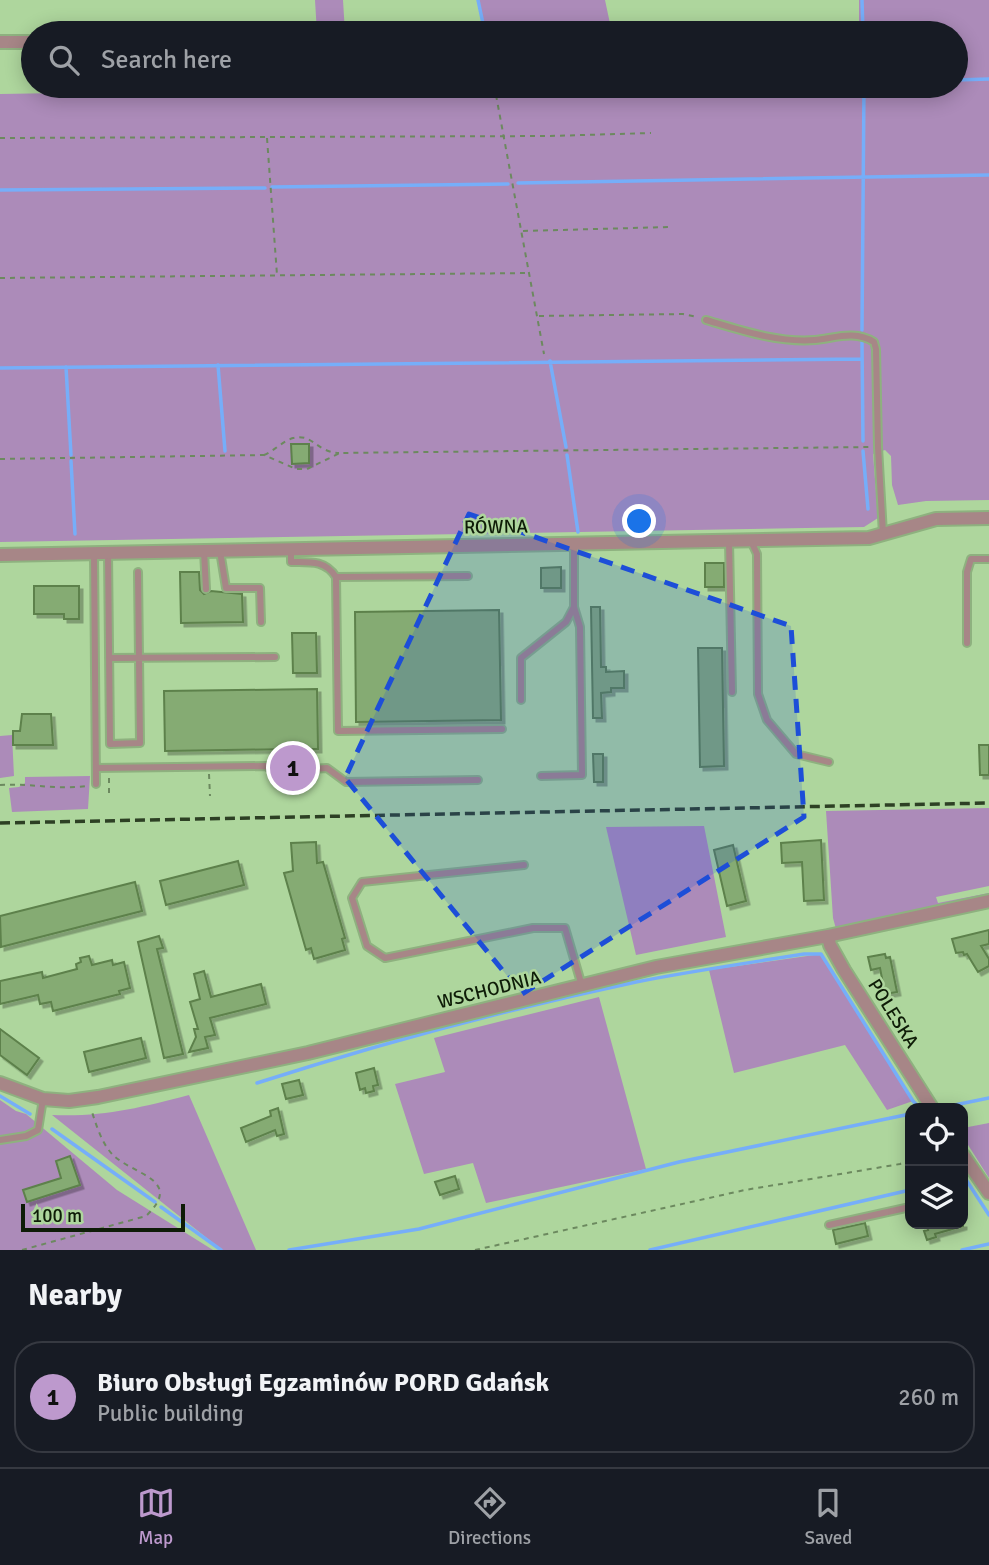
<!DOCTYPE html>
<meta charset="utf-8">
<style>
:root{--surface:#171b24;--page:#20242c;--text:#f1f3f6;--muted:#9ea1a6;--line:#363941;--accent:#bd99cd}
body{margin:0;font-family:Signika,sans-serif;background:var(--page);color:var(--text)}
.controls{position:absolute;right:21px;bottom:21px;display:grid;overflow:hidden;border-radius:14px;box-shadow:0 4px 18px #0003}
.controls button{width:63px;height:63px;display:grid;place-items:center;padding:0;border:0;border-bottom:2px solid var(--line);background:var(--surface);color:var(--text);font:35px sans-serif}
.scale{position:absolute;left:21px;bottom:18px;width:164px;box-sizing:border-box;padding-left:7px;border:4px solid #0e1c07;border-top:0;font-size:19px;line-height:24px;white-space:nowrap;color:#0e1c07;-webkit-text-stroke:5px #aed69d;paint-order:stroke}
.you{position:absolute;left:640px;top:522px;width:24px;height:24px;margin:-18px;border:5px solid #fff;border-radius:50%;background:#1a73e8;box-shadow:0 0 0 10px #1a73e833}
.badge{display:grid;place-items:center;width:46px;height:46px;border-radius:50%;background:var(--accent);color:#111;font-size:23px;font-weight:700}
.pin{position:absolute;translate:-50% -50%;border:4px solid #fff;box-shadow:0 2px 7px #0006}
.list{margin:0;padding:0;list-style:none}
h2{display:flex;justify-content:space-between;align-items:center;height:91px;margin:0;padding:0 28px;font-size:30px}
h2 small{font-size:23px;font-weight:400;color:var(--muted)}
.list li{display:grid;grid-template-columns:46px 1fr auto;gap:21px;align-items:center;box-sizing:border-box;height:112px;margin:0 14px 14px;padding:0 14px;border:2px solid var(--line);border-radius:28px}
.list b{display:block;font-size:26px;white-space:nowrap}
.list p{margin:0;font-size:23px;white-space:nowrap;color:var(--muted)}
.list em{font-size:23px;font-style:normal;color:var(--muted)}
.icon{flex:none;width:38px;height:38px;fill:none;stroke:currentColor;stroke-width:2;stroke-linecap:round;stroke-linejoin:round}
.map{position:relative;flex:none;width:989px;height:1250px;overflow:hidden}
.search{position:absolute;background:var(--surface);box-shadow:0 4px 18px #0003;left:21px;right:21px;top:21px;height:77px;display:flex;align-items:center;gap:18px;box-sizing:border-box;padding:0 24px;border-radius:38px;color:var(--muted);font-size:26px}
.sheet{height:217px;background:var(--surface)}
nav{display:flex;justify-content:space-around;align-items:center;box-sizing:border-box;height:98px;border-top:2px solid var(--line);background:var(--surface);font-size:19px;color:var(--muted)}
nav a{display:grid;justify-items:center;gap:4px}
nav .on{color:var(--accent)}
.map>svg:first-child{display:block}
</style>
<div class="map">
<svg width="989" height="1250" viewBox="0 0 989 1250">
<defs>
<filter id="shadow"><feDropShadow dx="3.5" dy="3.5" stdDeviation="0" flood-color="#0004"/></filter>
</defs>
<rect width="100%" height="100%" fill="#aed69d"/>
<path fill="#ac8bb9" d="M315,0H343L345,33H317Z
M477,0H605L612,33H484Z
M859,0H989V500L926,501L898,505L892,485L891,456L885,450L873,454L878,518L864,527L0,542V94L492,86H956V33H859Z
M12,735L14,776L0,778V736Z
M90,776L88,809L12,812L9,788L19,787L25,783V777Z
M989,808V886L936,897L938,903L989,893V897L836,929L833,918L826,811Z
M704,826L726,937L636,955L606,827Z
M821,954L913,1101L887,1110L845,1045L734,1073L709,970Z
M599,997L646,1169L486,1203L473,1163L424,1174L395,1084L445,1072L434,1038Z
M189,1095L256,1250H222L52,1115C104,1117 139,1108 189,1095Z
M0,1100L16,1111L26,1114L117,1190L213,1250H0Z
M989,1123V1178L963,1137V1128Z"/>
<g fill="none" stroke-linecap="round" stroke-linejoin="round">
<path stroke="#76aef9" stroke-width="3.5" d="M478,0L485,33
M862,0L863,33
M956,80L989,79
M72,90L456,86
M518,183L989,175
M272,187L508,184
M0,190L265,188
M862,330L864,86
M862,342L863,441
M550,361L566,447
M218,365L225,451
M66,367L71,455
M0,368L862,359
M863,451L868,509
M567,455L578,532
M71,461L75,534
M257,1083C382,1043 508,1009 636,982C692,971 748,963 804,954H821L913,1101L920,1108
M0,1096L30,1114
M940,1108L989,1098
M52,1129L155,1202
M963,1175L989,1215
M161,1207L221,1250
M289,1250L419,1229L679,1162L910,1114
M650,1250L910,1190
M962,1250L989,1244"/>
</g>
<path fill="#85ab73" stroke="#5d814b" stroke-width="2" filter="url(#shadow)" d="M291,444H309V463L292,464Z
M705,563H724V587H705Z
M561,567V588H541V568Z
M180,572H199L200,590L204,594L211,591L242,594L243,622L181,623Z
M34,586H79V619H64V614H34Z
M591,607H600L601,667H606V672L624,671V688H611V692L601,693L602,718H593Z
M499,610L501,720L356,722L355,612Z
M292,633H316L317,673H293Z
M698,648H722L724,766L700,767Z
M317,689L318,749H304L305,763L298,778L282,770L291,749L165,751L164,691Z
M22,714H51L53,745H13V731H20Z
M979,745H989V775H980Z
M593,754H603V782H594Z
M821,840L824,900L804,901L802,862L782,863L781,843Z
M316,842L317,863L323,862L345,938L342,939L345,950L314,959L311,948L306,950L284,873L293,871L291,843Z
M733,845L746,901L727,906L714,850Z
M238,861L244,885L166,905L160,881Z
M135,882L142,911L1,947L0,916Z
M989,930V944L981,946L989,959V966L978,972L967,954L964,955L963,952L956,953L952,939Z
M159,936L163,948L157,949L183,1054L164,1058L138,942Z
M885,954L886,958L890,957L897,992L885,994L880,968L871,970L868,957Z
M89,956L92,965L112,960L113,965L124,962L130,988L119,991L120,994L53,1011L51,1002L40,1004L38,995L0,1004V981L42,972L43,978L77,969L76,964L81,962L80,958Z
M204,971L211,997L261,984L266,1004L210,1018L215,1035L205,1037L208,1048L189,1052L196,1037L194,1029H198L190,1002L200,999L194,974Z
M0,1029L39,1058L27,1075L0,1055Z
M141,1038L146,1058L89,1072L84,1052Z
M374,1068L378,1085L373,1086L374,1091L366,1093L365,1088L360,1090L356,1073Z
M299,1080L303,1095L286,1099L282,1084Z
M278,1108L284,1134L277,1136L275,1130L246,1142L241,1128L271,1116L270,1111Z
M70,1156L80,1185L27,1202L23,1190L61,1178L56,1161Z
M455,1176L459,1189L440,1195L435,1182Z
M865,1223L868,1236L836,1244L833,1230Z
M926,1224H963V1226L935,1234L936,1237L927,1240L924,1231L928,1230Z"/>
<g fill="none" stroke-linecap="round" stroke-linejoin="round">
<g stroke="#8eb17f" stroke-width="10">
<path id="lane" d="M706,320C740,330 778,343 815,340C835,338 855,330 874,342L876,349L878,447L883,534
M729,541L732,692
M751,541L757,554L758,694L767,720L796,754L829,762
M291,549V562C310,562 325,560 336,577L338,731L502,729
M204,551L206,589
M220,551L226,588H260L261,622
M94,553L96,784
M108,553L110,744L140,743L138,572
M336,577L468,576
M967,643V572L971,559H989
M109,658L275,657
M521,700V658L566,622L574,607
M96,768L266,766L290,782L299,784L305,780L312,769L327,768L346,782L478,780
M541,776L582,775L580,627L574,607V544
M524,865L362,882L352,898L367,946L385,958L533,928H565L582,986
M0,1140L26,1136L38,1130L43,1099
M829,1225L910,1207"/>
</g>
<g stroke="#8eb17f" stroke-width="16">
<path id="street" d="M0,42H33
M0,555L869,538L936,519L989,518
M828,936L830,945L844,970L932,1108
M0,1083L43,1099L69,1101L98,1097L308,1053L656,967L828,936L989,901
M963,1155L989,1193"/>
</g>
<path stroke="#6c895f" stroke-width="2" stroke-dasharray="5 5" stroke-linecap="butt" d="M496,95L544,354
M0,138L550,136L651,133
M267,138L277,275
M523,231L670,227
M0,278L530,273
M539,316L683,314L697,317
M264,455C274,451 283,441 293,438C313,433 316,452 339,453
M0,459L264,455L296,469H307L340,453L871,447
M277,762H286
M209,774L210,796
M109,778V796
M0,785C29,783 57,790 86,786
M22,1250L146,1216C185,1179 132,1175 112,1154C101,1142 96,1124 91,1109
M475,1250L745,1190L900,1164L910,1160"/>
<use href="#lane" stroke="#a78687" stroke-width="6"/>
<use href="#street" stroke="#a78687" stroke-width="12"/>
<path stroke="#2d4024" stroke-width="3.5" stroke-dasharray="10 5" stroke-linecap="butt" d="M0,823L989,803"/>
</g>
<path fill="#1d4ed8" fill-opacity="0.2" stroke="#1d4ed8" stroke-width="5" stroke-dasharray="14 9" stroke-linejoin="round" d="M469,514L791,626L804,817L522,994L345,778Z"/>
<g text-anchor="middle" stroke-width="5" stroke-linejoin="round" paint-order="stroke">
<g font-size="19" fill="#0e1c07" stroke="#aed69d">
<text transform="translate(496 526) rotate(-1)" y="7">RÓWNA</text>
<text transform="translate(489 989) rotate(-14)" y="7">WSCHODNIA</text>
<text transform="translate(894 1013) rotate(58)" y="7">POLESKA</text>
</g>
</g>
</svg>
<div class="controls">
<button><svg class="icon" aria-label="locate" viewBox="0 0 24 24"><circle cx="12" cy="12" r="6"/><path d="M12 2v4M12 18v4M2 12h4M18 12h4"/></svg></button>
<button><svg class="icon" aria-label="layers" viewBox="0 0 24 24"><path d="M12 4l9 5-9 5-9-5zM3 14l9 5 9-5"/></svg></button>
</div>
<div class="scale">100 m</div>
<div class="you"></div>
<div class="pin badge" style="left:293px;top:768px">1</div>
<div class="search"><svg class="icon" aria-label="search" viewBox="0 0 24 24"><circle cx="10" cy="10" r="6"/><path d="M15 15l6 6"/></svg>Search here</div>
</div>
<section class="sheet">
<h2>Nearby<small></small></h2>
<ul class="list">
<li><span class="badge">1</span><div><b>Biuro Obsługi Egzaminów PORD Gdańsk</b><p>Public building</p></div><em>260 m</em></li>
</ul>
</section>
<nav>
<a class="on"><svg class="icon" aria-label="map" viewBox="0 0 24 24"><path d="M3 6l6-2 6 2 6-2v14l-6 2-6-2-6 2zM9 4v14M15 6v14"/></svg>Map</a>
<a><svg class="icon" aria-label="directions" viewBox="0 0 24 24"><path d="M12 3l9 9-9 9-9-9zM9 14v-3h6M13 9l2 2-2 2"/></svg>Directions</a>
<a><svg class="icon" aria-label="saved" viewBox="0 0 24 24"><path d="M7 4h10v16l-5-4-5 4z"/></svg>Saved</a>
</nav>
